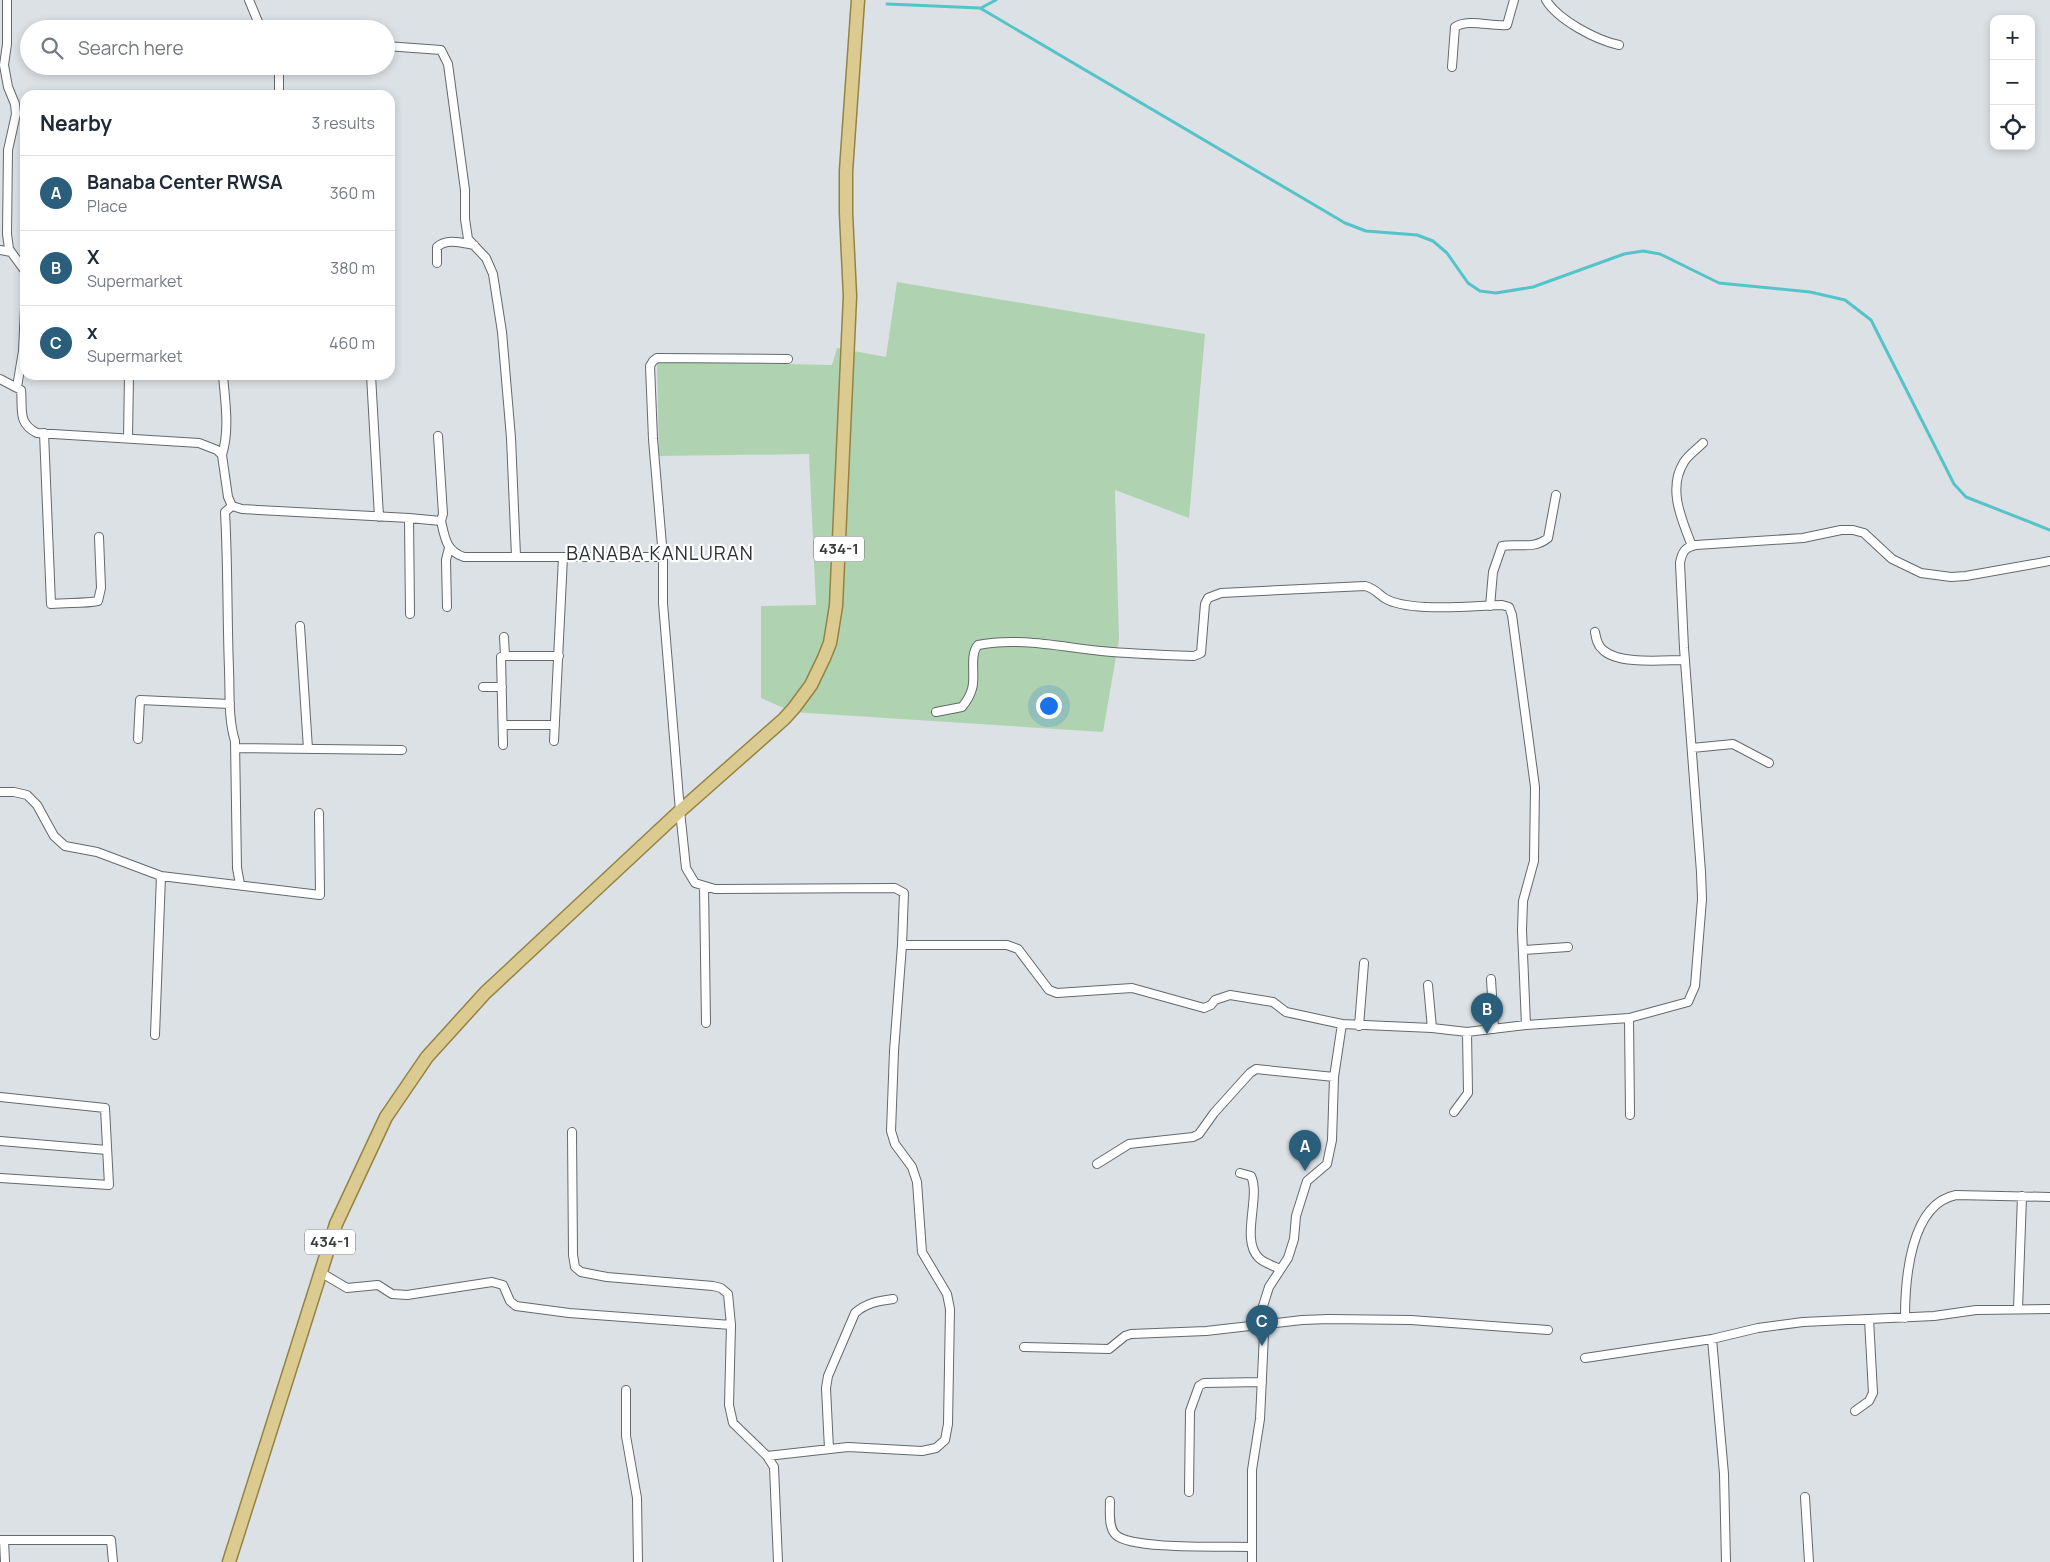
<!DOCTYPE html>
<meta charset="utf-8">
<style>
:root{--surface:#fff;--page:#f6f6f7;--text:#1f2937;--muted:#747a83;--line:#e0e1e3;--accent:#2a5e7a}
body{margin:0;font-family:Manrope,sans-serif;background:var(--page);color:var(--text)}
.controls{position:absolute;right:15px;top:15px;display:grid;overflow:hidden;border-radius:10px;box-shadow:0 2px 8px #0003}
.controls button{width:45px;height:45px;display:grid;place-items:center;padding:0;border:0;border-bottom:1px solid var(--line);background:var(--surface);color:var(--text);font:25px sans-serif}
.you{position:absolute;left:1048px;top:705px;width:18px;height:18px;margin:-12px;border:4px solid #fff;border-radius:50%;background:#1a73e8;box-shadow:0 0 0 8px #1a73e833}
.badge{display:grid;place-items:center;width:32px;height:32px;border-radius:50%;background:var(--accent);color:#fff;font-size:16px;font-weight:700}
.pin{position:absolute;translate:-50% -41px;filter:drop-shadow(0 1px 2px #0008)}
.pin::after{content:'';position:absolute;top:26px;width:18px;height:15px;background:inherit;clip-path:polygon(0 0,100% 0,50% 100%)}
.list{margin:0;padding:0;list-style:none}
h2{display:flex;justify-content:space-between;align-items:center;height:65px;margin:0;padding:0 20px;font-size:21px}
h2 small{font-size:16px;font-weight:400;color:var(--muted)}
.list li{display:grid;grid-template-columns:32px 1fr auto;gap:15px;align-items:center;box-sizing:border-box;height:75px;padding:0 20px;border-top:1px solid var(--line)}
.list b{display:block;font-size:19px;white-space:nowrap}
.list p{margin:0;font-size:16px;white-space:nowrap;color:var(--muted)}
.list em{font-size:16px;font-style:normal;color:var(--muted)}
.icon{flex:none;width:28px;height:28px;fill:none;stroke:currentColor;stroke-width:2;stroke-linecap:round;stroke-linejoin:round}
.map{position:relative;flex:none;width:2050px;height:1562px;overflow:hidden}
.search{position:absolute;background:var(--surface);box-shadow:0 2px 8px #0003;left:20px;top:20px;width:375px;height:55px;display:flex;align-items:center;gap:12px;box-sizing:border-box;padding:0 18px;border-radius:28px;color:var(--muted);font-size:19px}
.panel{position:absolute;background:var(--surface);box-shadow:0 2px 8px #0003;left:20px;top:90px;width:375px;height:290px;border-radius:15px}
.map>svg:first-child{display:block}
</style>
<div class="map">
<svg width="2050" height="1562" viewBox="0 0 2050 1562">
<rect width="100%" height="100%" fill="#dce1e5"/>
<path fill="#afd3b0" d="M897,282L1205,334L1189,518L1115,490L1119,639L1103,732L793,712L761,698V606L816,605L809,454L659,456L657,361L832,365L837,348L886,357Z"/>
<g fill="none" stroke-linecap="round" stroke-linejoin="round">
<path stroke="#54c4c9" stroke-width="3" d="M887,4L980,8L1345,223L1366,231L1417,235L1433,241L1447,253L1468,283L1480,291L1496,293L1533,287L1624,254L1643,251L1660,254L1719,283L1810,292L1845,300L1871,320L1954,484L1966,497L2050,530
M981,8L996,0"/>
<g stroke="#64696c" stroke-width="10">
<path id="street" d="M7,0V44L4,65L8,87L15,104L16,114L8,150L7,234L9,249L25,271
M249,0L261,29
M1546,0C1558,20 1596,40 1619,45
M386,46L441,50L448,64L465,190V219L468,239L486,258L493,274L502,332L511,438L516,556
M1452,67L1455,27C1468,18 1492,27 1507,25L1514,0
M279,95V66
M0,250L11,252
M437,263V247C447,238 462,243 474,245
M788,359L657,358L653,361L650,366L653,439L663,557V603L680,811L686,868L695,883L715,889L895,888L904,893L902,945H1007L1018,949L1049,990L1057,993L1132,988L1204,1008L1211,1005L1215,1000L1230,995L1273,1002L1286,1012L1342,1024L1334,1077L1332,1140L1327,1164L1307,1181L1296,1216L1294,1239L1288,1258L1269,1287L1263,1306L1264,1334L1260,1419L1252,1470V1562
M371,375L379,517
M0,379L21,390C23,409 17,423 37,433L199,443L217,450L222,455L228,497L232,506L242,509L409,518L441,521C445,538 446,551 464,557H663
M17,387L23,351L25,308
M44,433L51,604C67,602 83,604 98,601L101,588L99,537
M438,436L443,514L441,521
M128,438L129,375
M222,455C230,429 225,401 223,375
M232,506L225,512C228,565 227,617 229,669C230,692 228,719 235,741L237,868L240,884
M409,518L410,614
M1692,546C1682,520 1667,489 1684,462C1688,455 1697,449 1703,443
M1490,606L1493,572L1502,546C1519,543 1533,550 1548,538L1556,495
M447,607L446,560L449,548
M300,626L308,749
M1595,632C1596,638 1597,645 1603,650C1619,665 1664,660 1685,660
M504,637L505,656
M483,687H502
M936,712L962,707C967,701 970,696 972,689C976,676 969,655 978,645C1018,637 1061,647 1101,651C1132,654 1163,655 1194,656L1201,653L1205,604L1208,598L1221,593L1365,586C1377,589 1379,596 1388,600C1414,612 1473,606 1502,605L1509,607L1512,615L1535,787L1534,861L1523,901L1522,930L1526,1025
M503,725H555
M138,739L140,700L230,704
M554,741L563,557
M503,745L501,657L505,656H559
M235,748L402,750
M1692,748L1733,744L1769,763
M0,792H14L27,795L37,805L54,836L65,846L97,852L161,876L320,895L319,813
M704,886L706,1023
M1523,950L1568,947
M1491,979L1494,1029
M1428,985L1432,1028
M1629,1018L1630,1115
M1342,1024L1432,1028L1467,1032L1526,1025L1629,1018L1688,1002L1695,986L1702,899L1701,872L1684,648L1680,563C1682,552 1685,547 1696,545L1803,538L1841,530H1853L1864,533L1892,559L1921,573L1951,577L1966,576L2050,561
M1359,1026L1364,963
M155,1035L161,876
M0,1097L105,1108L109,1185L0,1178
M1454,1112L1468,1093L1467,1032
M572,1132L573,1255L575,1267L581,1272L607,1277L713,1286L721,1288L728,1294L731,1325L729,1405L733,1423L767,1456L774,1467L778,1562
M0,1141L107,1150
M1097,1164L1129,1144L1193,1137L1199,1134L1214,1113L1250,1073L1256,1069L1334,1077
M1240,1173L1251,1176C1261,1197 1240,1240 1259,1258C1264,1263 1274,1266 1280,1269
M320,1272L347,1288L378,1285L392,1294L407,1295L492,1282L503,1285L510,1301L516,1306L569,1313L731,1325
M2018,1309L2022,1196
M1905,1318C1905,1280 1910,1204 1956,1195L2050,1197
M1712,1339L1724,1474L1726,1562
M1024,1347L1109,1349L1125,1336L1131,1334L1206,1331L1302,1320L1329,1319L1411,1320L1548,1330
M1585,1358L1712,1339L1758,1328L1803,1322L1934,1316L1976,1310L2050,1309
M626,1390V1436L637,1498L638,1562
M1855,1411L1869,1401L1873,1393L1869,1319
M829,1449L826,1388L828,1376L855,1313C866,1303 878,1301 893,1299
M767,1456L848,1447L922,1451L936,1448L945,1440L948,1424L950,1309L947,1294L922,1252L917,1182L912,1167L895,1144L891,1131L894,1051L902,945
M1189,1492L1190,1411L1199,1386L1204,1383L1262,1382
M1805,1497L1809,1562
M1110,1501C1110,1511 1108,1528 1116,1535C1132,1550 1226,1546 1252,1547
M0,1540H111L113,1562
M4,1540L5,1562"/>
</g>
<g stroke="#948343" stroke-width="15">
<path id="primary" d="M229,1562L336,1224L386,1117L427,1057L485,993L680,811L784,719L794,708L811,685L824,658L830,643L836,606L850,296L846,213V171L858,0"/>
</g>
<use href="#street" stroke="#fff" stroke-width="8"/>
<use href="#primary" stroke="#dccb90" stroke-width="12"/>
</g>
<g text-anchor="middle" stroke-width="4.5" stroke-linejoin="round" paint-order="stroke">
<g fill="#fff" stroke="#767778" stroke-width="1">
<rect x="814" y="536.5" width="50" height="25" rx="4"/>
<rect x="305" y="1229.5" width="50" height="25" rx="4"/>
</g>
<g font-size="15" font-weight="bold" fill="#3b3d3e">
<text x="839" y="554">434-1</text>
<text x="330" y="1247">434-1</text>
</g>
<g font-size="19" letter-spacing="1" fill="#2d3134" stroke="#fff">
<text x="660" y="560">BANABA KANLURAN</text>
</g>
</g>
</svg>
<div class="controls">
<button>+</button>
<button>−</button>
<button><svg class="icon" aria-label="locate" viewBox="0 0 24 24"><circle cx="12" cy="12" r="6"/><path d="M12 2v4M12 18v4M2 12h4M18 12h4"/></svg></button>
</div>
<div class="you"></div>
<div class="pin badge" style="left:1305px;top:1171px">A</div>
<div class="pin badge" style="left:1487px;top:1034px">B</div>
<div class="pin badge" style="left:1262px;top:1346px">C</div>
<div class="search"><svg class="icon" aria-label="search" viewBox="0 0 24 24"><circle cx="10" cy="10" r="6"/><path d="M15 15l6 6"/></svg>Search here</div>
<section class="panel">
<h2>Nearby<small>3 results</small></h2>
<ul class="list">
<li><span class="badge">A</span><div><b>Banaba Center RWSA</b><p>Place</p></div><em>360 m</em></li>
<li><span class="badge">B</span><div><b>X</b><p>Supermarket</p></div><em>380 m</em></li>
<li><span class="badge">C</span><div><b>x</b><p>Supermarket</p></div><em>460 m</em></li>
</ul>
</section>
</div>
